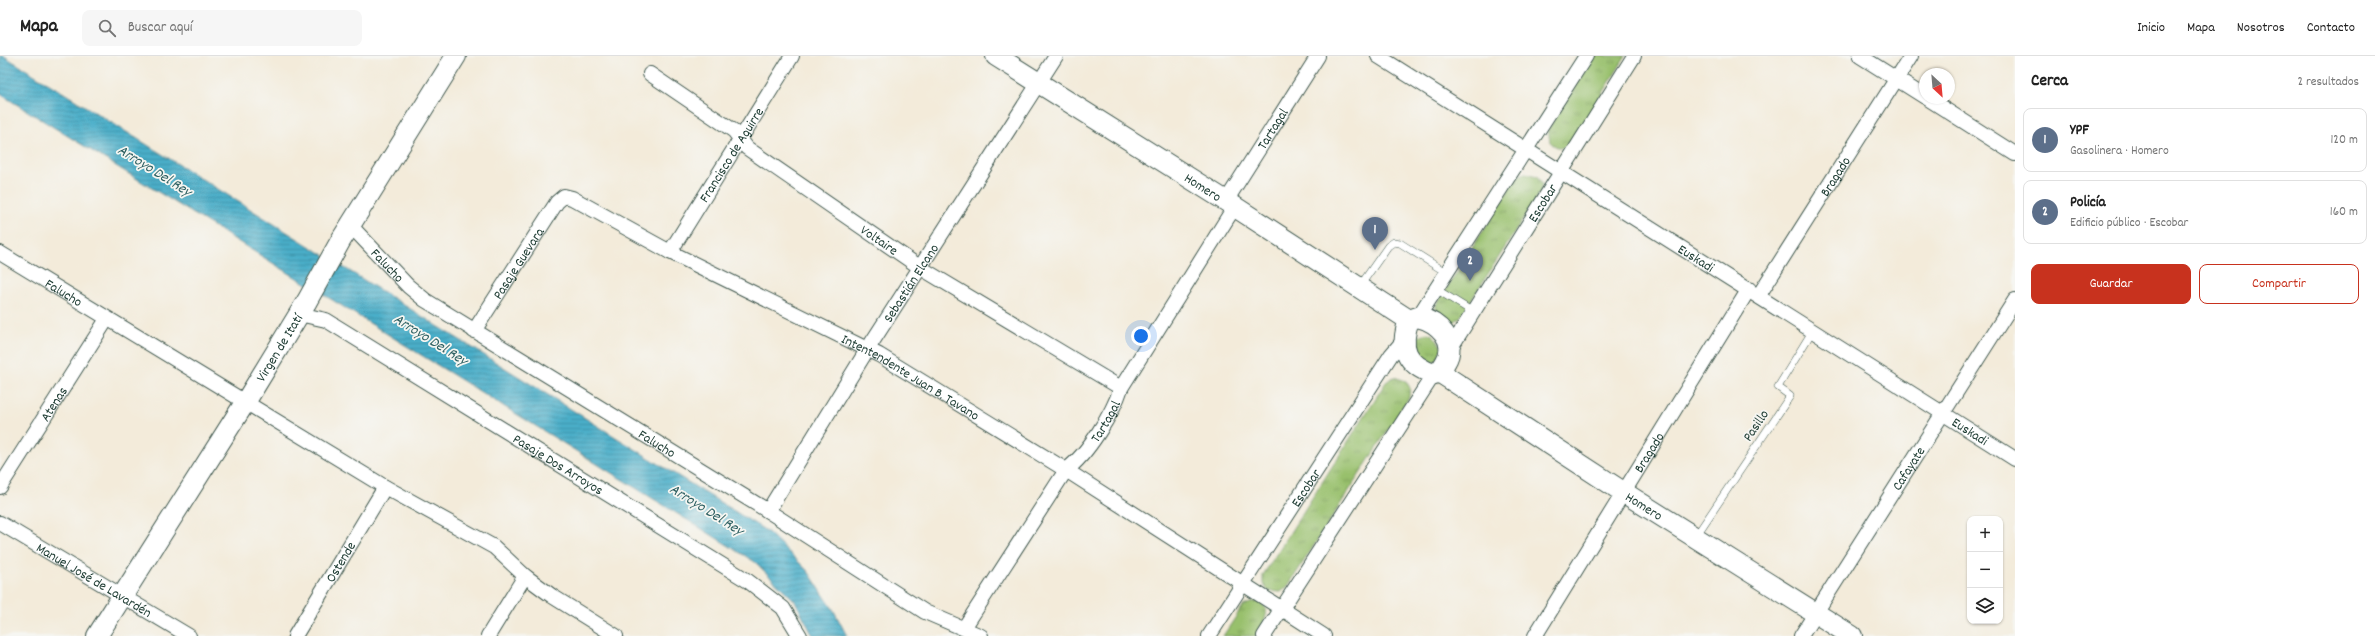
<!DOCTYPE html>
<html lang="es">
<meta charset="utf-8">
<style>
:root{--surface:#fff;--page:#f6f6f6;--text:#222;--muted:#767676;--line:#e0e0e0;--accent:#c8321e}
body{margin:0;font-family:Dekko,sans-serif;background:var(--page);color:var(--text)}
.controls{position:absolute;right:12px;bottom:12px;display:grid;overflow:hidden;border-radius:8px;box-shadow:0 1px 3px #0004}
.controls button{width:36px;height:36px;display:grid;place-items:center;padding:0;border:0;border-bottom:1px solid var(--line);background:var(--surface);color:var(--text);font:20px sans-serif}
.compass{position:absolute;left:1919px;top:12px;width:36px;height:36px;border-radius:50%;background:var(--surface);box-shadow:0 1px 3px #0004;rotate:154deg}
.you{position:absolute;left:1141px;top:280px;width:14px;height:14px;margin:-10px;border:3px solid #fff;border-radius:50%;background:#1a73e8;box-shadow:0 0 0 6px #1a73e833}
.badge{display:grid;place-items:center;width:26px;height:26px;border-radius:50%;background:var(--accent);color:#fff;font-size:13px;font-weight:700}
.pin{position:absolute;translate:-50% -33px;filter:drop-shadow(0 1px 2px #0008)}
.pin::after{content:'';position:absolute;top:21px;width:14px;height:12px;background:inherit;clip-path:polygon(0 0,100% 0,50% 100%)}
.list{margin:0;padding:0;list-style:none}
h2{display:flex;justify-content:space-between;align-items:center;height:52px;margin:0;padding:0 16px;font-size:17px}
h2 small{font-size:13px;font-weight:400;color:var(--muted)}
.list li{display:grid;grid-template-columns:26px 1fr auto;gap:12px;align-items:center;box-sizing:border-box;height:64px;margin:0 8px 8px;padding:0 8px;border:1px solid var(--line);border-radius:8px}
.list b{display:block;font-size:15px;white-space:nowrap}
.list p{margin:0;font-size:13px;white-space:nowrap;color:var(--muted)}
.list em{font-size:13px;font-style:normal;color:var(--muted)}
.actions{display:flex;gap:8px;padding:12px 16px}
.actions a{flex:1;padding:9px 0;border:1px solid var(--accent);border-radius:8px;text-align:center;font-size:14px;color:var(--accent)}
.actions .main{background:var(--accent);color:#fff}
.icon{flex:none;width:22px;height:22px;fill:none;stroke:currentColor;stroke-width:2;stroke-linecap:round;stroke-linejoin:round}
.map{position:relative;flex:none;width:2015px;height:580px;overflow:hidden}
header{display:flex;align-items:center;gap:24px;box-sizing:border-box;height:56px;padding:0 20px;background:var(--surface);border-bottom:1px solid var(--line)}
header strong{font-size:19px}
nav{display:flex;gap:22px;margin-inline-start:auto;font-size:14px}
.search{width:280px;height:36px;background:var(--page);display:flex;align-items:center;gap:10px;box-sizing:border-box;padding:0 14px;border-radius:8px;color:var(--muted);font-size:15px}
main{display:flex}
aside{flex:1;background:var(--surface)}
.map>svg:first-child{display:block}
</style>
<header>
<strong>Mapa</strong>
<div class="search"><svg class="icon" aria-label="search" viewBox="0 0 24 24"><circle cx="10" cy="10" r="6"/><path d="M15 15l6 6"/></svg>Buscar aquí</div>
<nav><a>Inicio</a><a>Mapa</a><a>Nosotros</a><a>Contacto</a></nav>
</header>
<main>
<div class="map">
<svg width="2015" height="580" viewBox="0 0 2015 580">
<defs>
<pattern id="grass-tufts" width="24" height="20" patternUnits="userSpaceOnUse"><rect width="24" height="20" fill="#98c06c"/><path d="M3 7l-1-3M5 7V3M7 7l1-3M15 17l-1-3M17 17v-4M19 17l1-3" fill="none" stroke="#7b9d5a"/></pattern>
<pattern id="water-rules" width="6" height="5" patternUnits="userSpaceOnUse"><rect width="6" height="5" fill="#4aaec9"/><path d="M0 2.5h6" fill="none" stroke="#3d8fa4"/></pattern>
</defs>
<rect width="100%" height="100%" fill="#f6f6f2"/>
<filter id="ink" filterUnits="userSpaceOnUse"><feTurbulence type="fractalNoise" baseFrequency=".025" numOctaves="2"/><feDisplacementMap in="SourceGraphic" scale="8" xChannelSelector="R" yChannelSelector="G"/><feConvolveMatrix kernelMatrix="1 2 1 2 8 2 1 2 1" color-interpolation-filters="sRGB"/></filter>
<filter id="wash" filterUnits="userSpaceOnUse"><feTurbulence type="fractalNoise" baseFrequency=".012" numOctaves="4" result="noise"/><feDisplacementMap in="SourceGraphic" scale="16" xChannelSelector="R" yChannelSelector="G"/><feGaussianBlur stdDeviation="0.9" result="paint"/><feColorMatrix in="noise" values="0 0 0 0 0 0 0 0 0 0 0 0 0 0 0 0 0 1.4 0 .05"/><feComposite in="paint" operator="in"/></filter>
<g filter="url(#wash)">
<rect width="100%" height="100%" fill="#f3ebda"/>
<path fill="url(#grass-tufts)" stroke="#5c7e50" d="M1595,0H1626L1573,85C1566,93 1558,94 1550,86L1548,73Z
M1525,117L1538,120L1542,128L1540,137L1461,260L1454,266L1446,267L1436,258V249L1517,121Z
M1428,277L1433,279L1442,291L1437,304L1432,307L1415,302L1414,284L1418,280Z
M1394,321L1406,325L1410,332L1409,341L1288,530L1281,536L1268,535L1263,527V519L1386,326Z
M1255,545C1276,550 1263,569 1255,580H1223L1243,550Z"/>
<path fill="url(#water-rules)" stroke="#34767e" d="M0,0H4L72,42L768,476L808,515L833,553L847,580H813L795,545L755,506L0,38Z"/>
</g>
<g filter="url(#ink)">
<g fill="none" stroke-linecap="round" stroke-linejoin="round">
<g stroke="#3f574d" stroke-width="8">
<path id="lane" d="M1360,230L1388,190L1394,186L1400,187L1447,217
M1436,233L1473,256
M1696,480L1790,340L1778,331L1813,274"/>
</g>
<g stroke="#3f574d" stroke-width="16">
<g id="street">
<path id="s1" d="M1378,0L2015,403"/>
<path d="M1860,0L1925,41"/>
<path id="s2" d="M650,18L734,75L747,92L921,212L1121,332"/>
<path d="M1927,42L2015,98"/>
<path id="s3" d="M1226,145L1318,0"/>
<path id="s4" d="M350,169L408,230L425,244L768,455L925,556L981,580"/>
<path id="s5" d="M670,196L792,0"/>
<path id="s6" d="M0,197L385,431L494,491L525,520L552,540L616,580"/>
<path id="s7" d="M1759,239L1911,0"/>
<path id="s8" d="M299,258L326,264L748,525L783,552L800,580"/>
<path d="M1418,261L1586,0"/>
<path id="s9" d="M474,275L557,146L564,140L572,142L670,196L879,299L1066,414L1324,580"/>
<path id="s10" d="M1450,293L1634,0"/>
<path id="s11" d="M0,431L107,263"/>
<path id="s12" d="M768,455L867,294L1056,0"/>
<path id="s13" d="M0,467L189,580"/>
<path id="s14" d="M964,572L1066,414C1087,399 1113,357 1121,332L1235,150"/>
<path id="s15" d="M295,580L385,431"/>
<path d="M488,580L525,520"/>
<path id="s16" d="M1209,580L1391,299L1403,285"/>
<path d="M1264,580L1434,318"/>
<path id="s17" d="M1535,580L1749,233"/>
<path id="s18" d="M1801,580L2015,244"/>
</g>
</g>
<g stroke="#3f574d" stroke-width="22">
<g id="secondary">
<path id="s19" d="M996,0L1226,145L1409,264"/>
<path d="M1418,261C1438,266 1459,285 1445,307C1442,312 1440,316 1434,318C1406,309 1399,291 1409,264Z"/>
<path id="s20" d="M1439,316L1623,436L1852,580"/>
<path id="s21" d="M97,580L246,345L307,245L341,184L456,0"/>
</g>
</g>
<use href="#lane" stroke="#fff" stroke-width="7"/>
<use href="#street" stroke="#fff" stroke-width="14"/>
<use href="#secondary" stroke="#fff" stroke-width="20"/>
</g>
</g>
<g text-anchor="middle" stroke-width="3.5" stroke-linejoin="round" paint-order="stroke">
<g font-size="14" fill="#1f3d34" stroke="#f6f6f2">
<text dy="5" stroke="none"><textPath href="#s3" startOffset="86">Tartagal</textPath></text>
<text dy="5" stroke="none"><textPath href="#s5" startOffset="115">Francisco de Aguirre</textPath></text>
<text dy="5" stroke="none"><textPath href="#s7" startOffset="141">Bragado</textPath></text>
<text dy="5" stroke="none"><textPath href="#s19" startOffset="245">Homero</textPath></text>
<text dy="5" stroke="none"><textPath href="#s10" startOffset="173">Escobar</textPath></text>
<text dy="5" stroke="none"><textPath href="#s2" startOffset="284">Voltaire</textPath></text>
<text dy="5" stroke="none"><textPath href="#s1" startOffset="377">Euskadi</textPath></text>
<text dy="5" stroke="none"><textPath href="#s9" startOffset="81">Pasaje Guevara</textPath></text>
<text dy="5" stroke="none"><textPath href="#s4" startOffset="55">Falucho</textPath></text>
<text dy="5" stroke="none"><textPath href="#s12" startOffset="269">Sebastián Elcano</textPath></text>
<text dy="5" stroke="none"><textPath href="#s6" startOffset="75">Falucho</textPath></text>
<text dy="5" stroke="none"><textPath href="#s21" startOffset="341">Virgen de Itatí</textPath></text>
<text dy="5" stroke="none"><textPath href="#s9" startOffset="554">Intentendente Juan B. Tavano</textPath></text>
<text dy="5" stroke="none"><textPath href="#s11" startOffset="99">Atenas</textPath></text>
<text dy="5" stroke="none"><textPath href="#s14" startOffset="251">Tartagal</textPath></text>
<text transform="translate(1755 369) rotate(-56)" y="5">Pasillo</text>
<text dy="5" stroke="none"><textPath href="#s1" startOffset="701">Euskadi</textPath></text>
<text dy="5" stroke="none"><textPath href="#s4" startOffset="379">Falucho</textPath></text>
<text dy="5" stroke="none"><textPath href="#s17" startOffset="216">Bragado</textPath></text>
<text dy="5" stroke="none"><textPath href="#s8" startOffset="301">Pasaje Dos Arroyos</textPath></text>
<text dy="5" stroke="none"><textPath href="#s18" startOffset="199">Cafayate</textPath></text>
<text dy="5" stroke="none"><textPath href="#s16" startOffset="177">Escobar</textPath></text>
<text dy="5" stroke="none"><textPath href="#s20" startOffset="245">Homero</textPath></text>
<text dy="5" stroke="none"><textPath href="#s15" startOffset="87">Ostende</textPath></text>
<text dy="5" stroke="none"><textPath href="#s13" startOffset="110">Manuel José de Lavardén</textPath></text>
</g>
<g font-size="15" font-style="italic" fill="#2c5f61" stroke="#f6f6f2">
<text transform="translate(155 114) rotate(32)" y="5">Arroyo Del Rey</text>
<text transform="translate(431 283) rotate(32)" y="5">Arroyo Del Rey</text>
<text transform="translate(707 453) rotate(32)" y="5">Arroyo Del Rey</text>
</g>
</g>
</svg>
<div class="controls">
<button>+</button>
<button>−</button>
<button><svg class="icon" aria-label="layers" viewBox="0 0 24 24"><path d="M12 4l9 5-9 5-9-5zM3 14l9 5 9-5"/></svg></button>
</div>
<svg class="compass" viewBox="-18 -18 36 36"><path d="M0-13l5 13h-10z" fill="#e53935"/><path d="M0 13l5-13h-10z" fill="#767676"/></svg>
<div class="you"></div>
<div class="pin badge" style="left:1375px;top:194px;background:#5c6f8a">1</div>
<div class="pin badge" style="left:1470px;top:225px;background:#5c6f8a">2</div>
</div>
<aside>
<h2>Cerca<small>2 resultados</small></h2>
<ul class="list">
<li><span class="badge" style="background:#5c6f8a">1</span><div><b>YPF</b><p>Gasolinera · Homero</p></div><em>120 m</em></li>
<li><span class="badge" style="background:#5c6f8a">2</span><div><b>Policía</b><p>Edificio público · Escobar</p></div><em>160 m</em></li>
</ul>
<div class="actions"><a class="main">Guardar</a><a>Compartir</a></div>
</aside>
</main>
